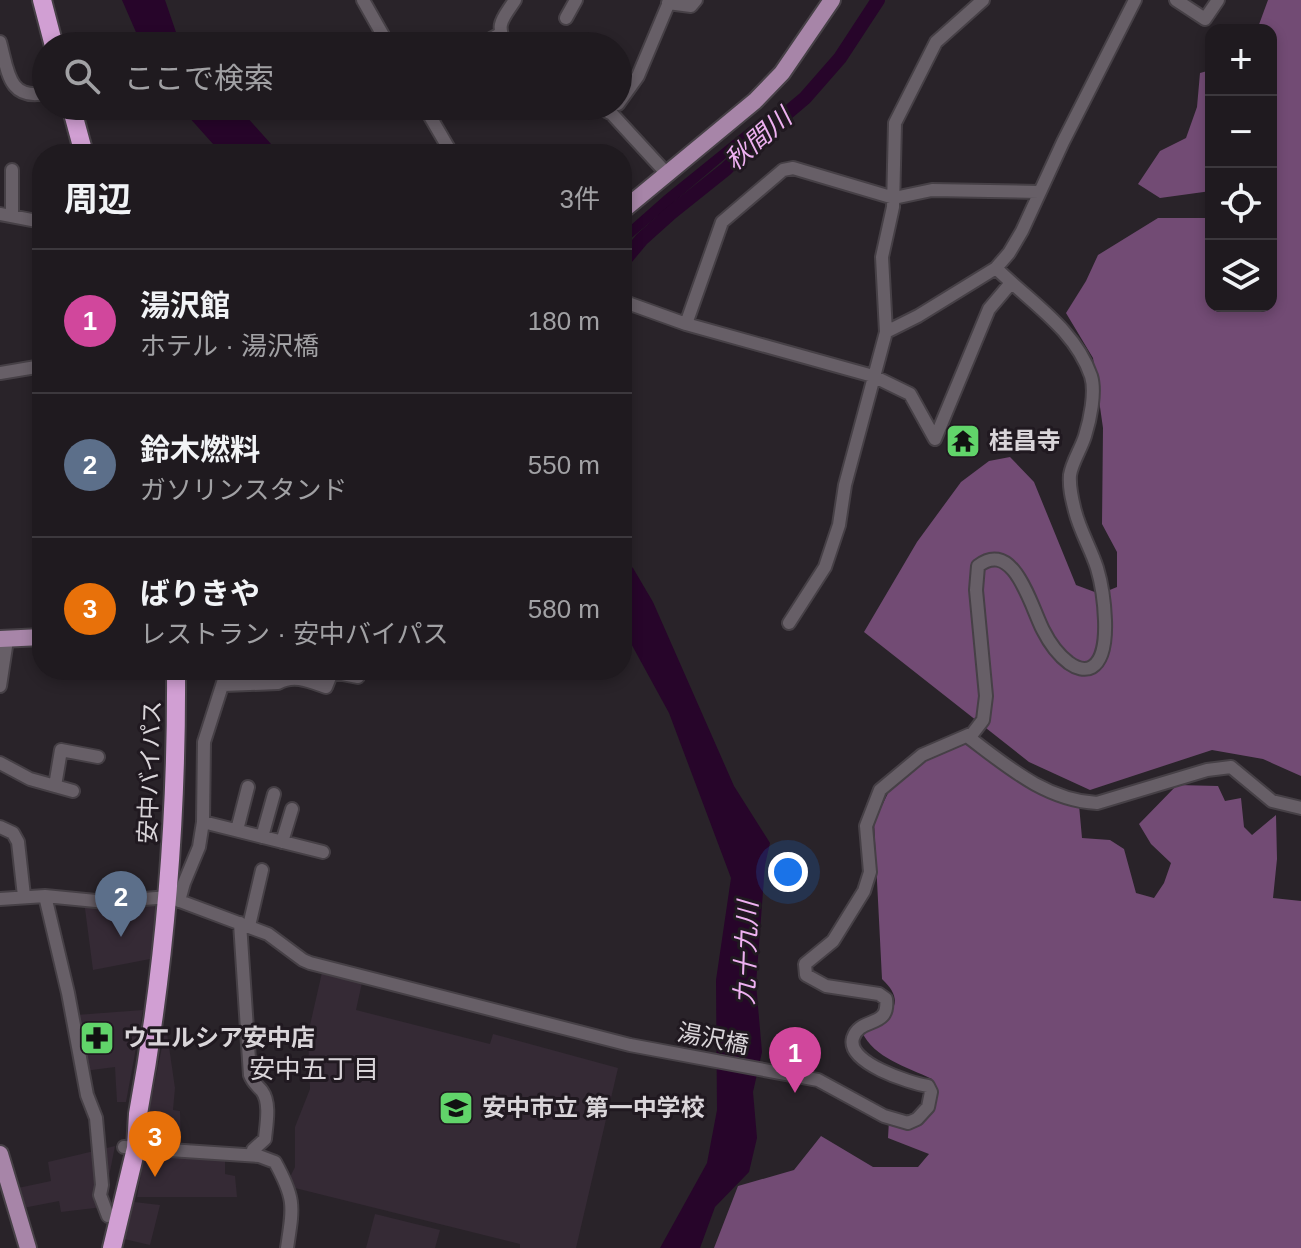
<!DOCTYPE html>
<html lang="ja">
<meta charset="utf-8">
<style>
:root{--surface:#1f1a1f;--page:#272328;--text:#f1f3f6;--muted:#a1a1a4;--line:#3c383d;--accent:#d93025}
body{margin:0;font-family:Arial,"Noto Sans JP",sans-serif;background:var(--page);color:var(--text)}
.controls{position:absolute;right:24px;top:24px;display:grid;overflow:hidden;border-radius:16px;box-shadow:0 4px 12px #0003}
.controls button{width:72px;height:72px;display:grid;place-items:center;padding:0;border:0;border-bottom:2px solid var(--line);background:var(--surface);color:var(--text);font:40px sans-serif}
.you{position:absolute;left:788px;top:872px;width:28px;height:28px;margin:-20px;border:6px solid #fff;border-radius:50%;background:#1a73e8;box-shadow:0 0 0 12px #1a73e833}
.badge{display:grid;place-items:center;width:52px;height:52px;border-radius:50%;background:var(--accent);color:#fff;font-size:26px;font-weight:700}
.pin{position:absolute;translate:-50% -66px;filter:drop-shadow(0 2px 4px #0008)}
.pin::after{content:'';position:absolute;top:42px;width:28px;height:24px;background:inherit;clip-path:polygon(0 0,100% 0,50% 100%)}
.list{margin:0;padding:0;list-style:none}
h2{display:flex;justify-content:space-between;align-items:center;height:104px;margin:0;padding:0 32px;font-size:34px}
h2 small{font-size:26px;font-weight:400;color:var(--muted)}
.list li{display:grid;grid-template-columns:52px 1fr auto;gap:24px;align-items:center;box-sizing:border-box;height:144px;padding:0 32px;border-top:2px solid var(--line)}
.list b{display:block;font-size:30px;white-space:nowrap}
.list p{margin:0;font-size:26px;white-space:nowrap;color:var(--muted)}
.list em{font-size:26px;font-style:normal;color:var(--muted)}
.icon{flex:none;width:44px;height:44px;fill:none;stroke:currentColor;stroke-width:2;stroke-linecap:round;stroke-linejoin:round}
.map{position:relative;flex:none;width:1301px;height:1248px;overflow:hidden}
.search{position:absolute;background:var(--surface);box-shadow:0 4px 12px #0003;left:32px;top:32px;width:600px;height:88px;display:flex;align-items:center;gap:20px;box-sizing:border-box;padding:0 28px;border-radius:44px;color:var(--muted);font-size:30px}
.panel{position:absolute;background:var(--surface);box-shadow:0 4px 12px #0003;left:32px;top:144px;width:600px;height:536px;border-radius:32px}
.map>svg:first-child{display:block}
</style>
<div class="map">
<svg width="1301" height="1248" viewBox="0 0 1301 1248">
<rect width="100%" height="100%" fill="#292329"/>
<path fill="#352a35" d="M84,901H154L156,916L150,959L93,970Z
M323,968L363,978L356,1010L490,1044L493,1034L618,1068L576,1248H520V1244L295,1188L290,1177L295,1167V1127L310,1089L308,1034Z
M143,1010L126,1102H117L115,1067L84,1071L76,1015Z
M166,1026L175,1088L173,1110L180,1111L181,1144L146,1142L144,1138Z
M115,1146L103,1207L61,1212L59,1201L23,1208L18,1188L51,1181L48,1162Z
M145,1151L225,1156V1174L235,1176L237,1197H137Z
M134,1202L160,1205L150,1245L124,1239Z
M375,1214L440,1230L435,1248H366Z"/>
<path fill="#724b74" d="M1268,0H1301V776L1263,759L1212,750L1090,790L1029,762L864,632L917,542L961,482L989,461L1010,457L1034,482L1076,585L1100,594L1117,587V552L1102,524L1103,428L1093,358L1066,313L1086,281L1098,255L1158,218H1211V306H1271V30H1257Z
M1211,70V191L1160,198L1138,184L1160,151L1186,138L1197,107L1200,73Z
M962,740L975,743L1079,805L1082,838L1110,840L1124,849L1136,893L1154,898L1164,883L1171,863L1151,844L1139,824L1177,785L1218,786L1225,801L1241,798L1244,827L1252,835L1276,815L1277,859L1273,898L1301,901V1248H714L738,1186L794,1170L821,1136L873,1167H918L929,1154L888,1138L889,1120L916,1124C934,1112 938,1100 932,1079C907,1067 874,1058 862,1032C885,1019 911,1006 882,979L874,822L889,791L910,767Z"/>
<path fill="#27052a" d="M122,0H165L178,38L185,46H142Z
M179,106H237L280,154H222Z
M759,119L765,125L622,246V233L665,195Z
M622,557L633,568L653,602L734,786L770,843L765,865L756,984L762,1052L753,1092L757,1138L749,1172L715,1207L700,1248H660L707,1163L717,1110L716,980L731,878L669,713L622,627Z"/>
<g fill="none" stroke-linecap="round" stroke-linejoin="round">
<path stroke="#27052a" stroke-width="14" d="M622,263L642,239L671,213L726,169L754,141L805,98L840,58L878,0"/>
<g stroke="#464046" stroke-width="16">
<path id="minor" d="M363,0L389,46
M1176,0L1205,19L1218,0
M668,3L691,6L696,0
M566,18L576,0
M0,42C8,71 8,101 46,93
M478,46L500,34
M507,46C494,24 503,19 515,0
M618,104L638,76L670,0
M424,106L452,154
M597,106L612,114L668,175
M0,214L42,222
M12,216V170
M622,301L686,324L873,376L910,394L935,439
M686,324L722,222L783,170L793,168L894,198L932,190L1039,192
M886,332L918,316L996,268L1009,253L1022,231L1063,142L1135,0
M0,373L42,366
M935,439L989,309L1011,283
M789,623L825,567L839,525L845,485L886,332L882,257L893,207L895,123L936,42L983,0
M224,685L278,683C294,674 309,681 326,687L332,672L358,677
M0,686L7,640
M967,736C1007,766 1045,800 1097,803L1207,770L1231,767L1272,801L1301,808
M0,763L30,779L73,791
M55,786L61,750L98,757
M203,822L323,852
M0,827L13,833L18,842L24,896
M237,830L248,787
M262,837L274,794
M282,842L292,809
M45,896L68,993L87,1095L96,1118L102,1185L100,1195L108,1216
M0,899L45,896L106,902L169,897L268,934L303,960L310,963L630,1045L818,1080L884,1116L908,1123L917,1119L928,1107L931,1092L928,1086C910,1083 846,1063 853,1038C860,1016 890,1029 886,999L879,994L826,986L806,975L805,964L833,941L864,891L870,872L866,826L880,790L922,755L973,733L983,720L986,696L976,590L978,566C1014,538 1031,607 1043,630C1050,644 1057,654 1069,663C1076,668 1085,671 1092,667C1114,654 1103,588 1097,568C1091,549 1080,531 1075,511C1072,499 1069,488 1070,475C1072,462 1081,449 1085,436C1090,420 1096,392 1091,376C1075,329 1030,302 996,268
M179,901L184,883L199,847L203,822L204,742L227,670
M240,923L250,1075C253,1083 257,1085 262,1091C271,1103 266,1126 265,1139L253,1150L252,1155
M249,926L262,870
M124,1147L259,1156L275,1162C296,1200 293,1207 287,1248"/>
</g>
<g stroke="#464046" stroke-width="20">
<path id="major" d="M622,211L755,101L782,73L832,0
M0,639L42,637
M0,1154L28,1248"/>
</g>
<g stroke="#464046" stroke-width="22">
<path id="highway" d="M42,0L54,46
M71,106L84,154
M112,1248L136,1148L138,1114C165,967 177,820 176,670"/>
</g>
<use href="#minor" stroke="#675f67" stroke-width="12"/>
<use href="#major" stroke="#a785a8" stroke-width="16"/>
<use href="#highway" stroke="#d19fd3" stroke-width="18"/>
</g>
<defs>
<g id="temple-square" transform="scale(1.8)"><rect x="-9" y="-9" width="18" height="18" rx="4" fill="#61d46a" stroke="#201920"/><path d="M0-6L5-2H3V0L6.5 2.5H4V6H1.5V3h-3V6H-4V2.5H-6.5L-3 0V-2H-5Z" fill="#111"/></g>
<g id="pharmacy-square" transform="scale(1.8)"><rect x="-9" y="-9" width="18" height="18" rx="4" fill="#61d46a" stroke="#201920"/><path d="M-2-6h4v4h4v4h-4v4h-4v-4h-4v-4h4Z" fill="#111"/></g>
<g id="school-square" transform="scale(1.8)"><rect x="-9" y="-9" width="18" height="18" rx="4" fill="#61d46a" stroke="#201920"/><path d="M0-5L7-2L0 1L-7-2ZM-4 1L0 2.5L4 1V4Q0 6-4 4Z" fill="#111"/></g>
</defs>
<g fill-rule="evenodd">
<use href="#temple-square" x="963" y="441"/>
<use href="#pharmacy-square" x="97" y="1038"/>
<use href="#school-square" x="456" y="1108"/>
</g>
<g text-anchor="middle" stroke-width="6" stroke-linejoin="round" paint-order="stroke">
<g font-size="24" font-weight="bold" fill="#d9d5d9" stroke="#201920" text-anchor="start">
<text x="989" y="449">桂昌寺</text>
<text x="123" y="1046">ウエルシア安中店</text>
<text x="482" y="1116">安中市立 第一中学校</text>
</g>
<g font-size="24" fill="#d9d5d9" stroke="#201920">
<text transform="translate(150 772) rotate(-88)" y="8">安中バイパス</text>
<text transform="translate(713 1039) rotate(11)" y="8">湯沢橋</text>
</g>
<g font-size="26" font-style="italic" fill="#eeb1f1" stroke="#201920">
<text transform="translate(758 139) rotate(-41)" y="9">秋間川</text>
<text transform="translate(746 953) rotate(-88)" y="9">九十九川</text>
</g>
<g font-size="26" fill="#d9d5d9" stroke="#201920">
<text x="314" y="1078">安中五丁目</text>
</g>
</g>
</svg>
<div class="controls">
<button>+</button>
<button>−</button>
<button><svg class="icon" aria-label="locate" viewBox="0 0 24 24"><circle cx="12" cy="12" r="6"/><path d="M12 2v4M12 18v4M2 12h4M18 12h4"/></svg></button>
<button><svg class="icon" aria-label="layers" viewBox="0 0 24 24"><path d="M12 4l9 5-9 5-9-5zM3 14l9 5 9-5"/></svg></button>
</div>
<div class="you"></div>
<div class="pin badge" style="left:795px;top:1093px;background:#d1479c">1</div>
<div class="pin badge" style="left:121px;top:937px;background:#5c6f8a">2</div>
<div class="pin badge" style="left:155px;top:1177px;background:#e8710a">3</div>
<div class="search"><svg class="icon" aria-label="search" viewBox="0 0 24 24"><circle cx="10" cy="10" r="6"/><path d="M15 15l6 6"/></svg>ここで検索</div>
<section class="panel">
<h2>周辺<small>3件</small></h2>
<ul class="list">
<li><span class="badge" style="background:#d1479c">1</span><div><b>湯沢館</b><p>ホテル · 湯沢橋</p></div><em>180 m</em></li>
<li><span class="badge" style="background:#5c6f8a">2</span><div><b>鈴木燃料</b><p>ガソリンスタンド</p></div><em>550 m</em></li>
<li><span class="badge" style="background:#e8710a">3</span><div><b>ばりきや</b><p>レストラン · 安中バイパス</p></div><em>580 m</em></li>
</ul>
</section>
</div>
